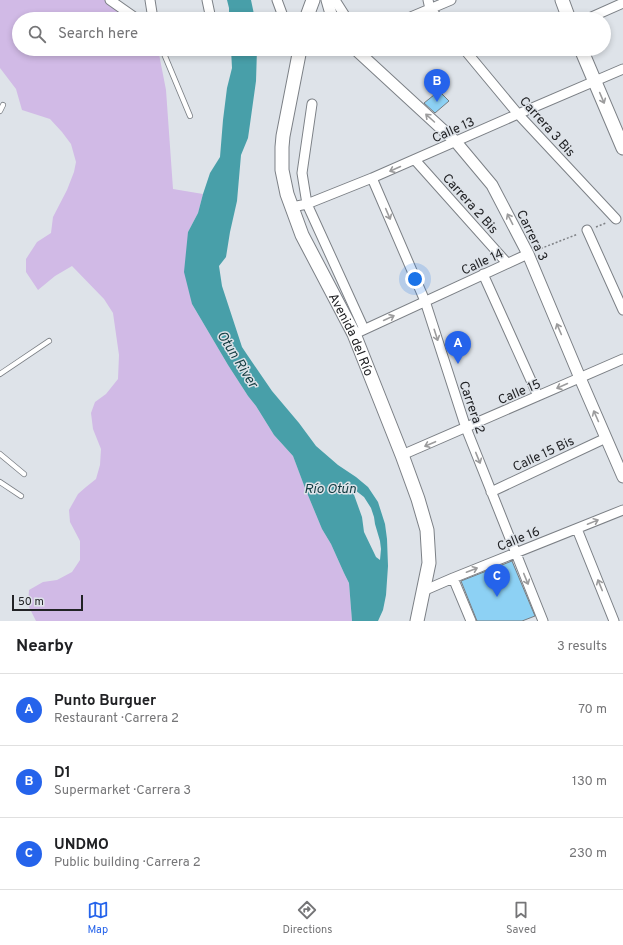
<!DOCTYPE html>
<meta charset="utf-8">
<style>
:root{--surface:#fff;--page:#f6f6f6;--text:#202124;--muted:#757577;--line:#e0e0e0;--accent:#2563eb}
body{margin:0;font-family:Overpass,sans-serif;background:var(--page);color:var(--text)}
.scale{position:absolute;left:12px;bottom:10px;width:71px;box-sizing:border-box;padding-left:4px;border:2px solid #222326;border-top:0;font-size:11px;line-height:14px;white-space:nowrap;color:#222326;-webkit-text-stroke:3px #dee3e9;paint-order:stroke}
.you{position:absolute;left:415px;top:279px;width:14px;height:14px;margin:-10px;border:3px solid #fff;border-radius:50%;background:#1a73e8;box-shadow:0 0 0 6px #1a73e833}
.badge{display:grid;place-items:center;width:26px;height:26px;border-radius:50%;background:var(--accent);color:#fff;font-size:13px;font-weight:700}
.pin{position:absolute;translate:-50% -33px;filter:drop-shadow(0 1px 2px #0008)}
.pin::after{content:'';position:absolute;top:21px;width:14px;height:12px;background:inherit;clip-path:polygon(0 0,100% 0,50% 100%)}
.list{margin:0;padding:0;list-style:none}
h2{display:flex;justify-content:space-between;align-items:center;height:52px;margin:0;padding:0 16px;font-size:17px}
h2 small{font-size:13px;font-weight:400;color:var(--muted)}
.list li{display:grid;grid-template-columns:26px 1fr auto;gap:12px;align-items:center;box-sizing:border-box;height:72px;padding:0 16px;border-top:1px solid var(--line)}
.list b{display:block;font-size:15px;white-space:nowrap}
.list p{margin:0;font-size:13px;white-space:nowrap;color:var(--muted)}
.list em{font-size:13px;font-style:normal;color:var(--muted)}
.icon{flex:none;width:22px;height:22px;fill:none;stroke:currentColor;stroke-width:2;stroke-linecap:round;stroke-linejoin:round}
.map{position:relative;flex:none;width:623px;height:621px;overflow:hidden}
.search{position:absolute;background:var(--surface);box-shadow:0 2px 6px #0003;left:12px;right:12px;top:12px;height:44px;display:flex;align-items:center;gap:10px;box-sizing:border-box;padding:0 14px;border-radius:22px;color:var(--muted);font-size:15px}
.sheet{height:268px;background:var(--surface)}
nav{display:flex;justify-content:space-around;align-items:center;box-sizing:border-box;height:56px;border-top:1px solid var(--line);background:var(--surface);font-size:11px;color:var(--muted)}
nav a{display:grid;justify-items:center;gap:2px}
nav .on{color:var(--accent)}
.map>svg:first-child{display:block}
</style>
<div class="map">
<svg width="623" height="621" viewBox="0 0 623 621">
<rect width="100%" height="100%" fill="#dee3e9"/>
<path fill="#d1bae6" d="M0,0H110L137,19H19V49H158L166,90L173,189L203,194L198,213L188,232L192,304L228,365L248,396L256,406L274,435L293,456L305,488L322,529L331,544L344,573L349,583L352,621H36L28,605L29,590L43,582L57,580L72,572L80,560V541L70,522L69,510L78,494L86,487L96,479L100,465L101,449L93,429L91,413L95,402L106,394L118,379L119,355L113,313L104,299L72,266L55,276L38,290L26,272V259L37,242L51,233L53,217L67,190L74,172L76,162L71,144L62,132L50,119L22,110L16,89L0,68Z"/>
<path fill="#489fa9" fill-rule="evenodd" d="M227,0H251L255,19H229V8Z
M231,49H257L256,81L250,124L248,138L241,155L237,201L230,232L226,257L219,266L222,286L242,347L248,356L272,391L299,423L316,446L338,465L356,477L368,487L378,502L385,524L387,539L388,566L386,595L383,610L378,621H352L349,583L344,573L331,544L322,529L305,488L293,456L274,435L256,406L248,396L228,365L192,304L184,272L188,232L198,213L203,194L210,173L220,157L223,120L227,88L232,68ZM355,490L364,497L371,508L374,517L375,524L380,541L381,549L380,560L376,557L364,532L362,517L353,492Z"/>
<path fill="#8dd1f4" stroke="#767c80" d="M439,91L449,101L435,113L424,103Z
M512,561L535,616L522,621H477L461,581Z"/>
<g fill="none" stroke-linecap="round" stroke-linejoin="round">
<g stroke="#7c8086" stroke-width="6">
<path id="service" d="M162,49L190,116
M0,111L3,105
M0,374L49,341
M0,454L24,474
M0,482L21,496"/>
</g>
<g stroke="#7c8086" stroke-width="11">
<path id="minor" d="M110,0L137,19
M150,0L153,19
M207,0L211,19
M277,0L284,19
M335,0L347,19
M428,0L430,9L439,19
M406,19L451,0
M587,19L623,3
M210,49H212
M464,49L518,114L616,219
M312,104L302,173L307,204L364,329
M415,160L507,263
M372,178L425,301L466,428L543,621
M292,207L307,204L372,178L518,114L623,69
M587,230L623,310
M483,274L538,396
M359,332L528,254
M402,455L623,359
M491,492L606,438
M577,529L614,621
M453,578L471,621
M423,591L453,578L623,510"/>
</g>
<g stroke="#7c8086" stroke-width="13">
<path id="tertiary" d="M327,0L331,14L334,19
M355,49L456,142L492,185L528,254L580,378L623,477"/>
</g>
<g stroke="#7c8086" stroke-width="15">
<g id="secondary">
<path d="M562,0L569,19"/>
<path d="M306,19L313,0"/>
<path id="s1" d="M300,49L283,136L282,147V170L287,194L302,235L354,334L402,455L418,499L427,530L429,563L417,621"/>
<path d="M581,49L623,148"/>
</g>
</g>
<path stroke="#808387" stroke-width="1.5" stroke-dasharray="2 2" stroke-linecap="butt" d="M596,227L606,223
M537,250L578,234"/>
<use href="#service" stroke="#fff" stroke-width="4.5"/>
<use href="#minor" stroke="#fff" stroke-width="9"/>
<use href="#tertiary" stroke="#fff" stroke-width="11"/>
<use href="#secondary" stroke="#fff" stroke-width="13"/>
</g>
<defs><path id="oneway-shaft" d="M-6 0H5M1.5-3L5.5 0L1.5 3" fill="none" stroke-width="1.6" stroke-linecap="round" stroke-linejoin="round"/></defs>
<g stroke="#9c9c9d">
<use href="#oneway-shaft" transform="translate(602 98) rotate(67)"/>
<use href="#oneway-shaft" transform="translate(430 118) rotate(-138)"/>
<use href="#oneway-shaft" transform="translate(395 169) rotate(156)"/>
<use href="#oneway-shaft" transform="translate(388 214) rotate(67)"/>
<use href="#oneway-shaft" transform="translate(510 219) rotate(-117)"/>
<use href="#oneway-shaft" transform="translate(389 318) rotate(-25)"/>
<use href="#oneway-shaft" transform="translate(559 329) rotate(-113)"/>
<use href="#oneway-shaft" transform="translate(436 335) rotate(72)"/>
<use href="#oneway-shaft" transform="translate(562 386) rotate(156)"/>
<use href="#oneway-shaft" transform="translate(596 416) rotate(-114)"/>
<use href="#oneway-shaft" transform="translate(430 444) rotate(157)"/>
<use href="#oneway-shaft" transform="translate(478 458) rotate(68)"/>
<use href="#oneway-shaft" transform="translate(593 522) rotate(-22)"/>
<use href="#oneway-shaft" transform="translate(472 570) rotate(-21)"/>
<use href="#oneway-shaft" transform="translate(526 579) rotate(68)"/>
<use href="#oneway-shaft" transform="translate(600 585) rotate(-112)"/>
</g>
<g text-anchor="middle" stroke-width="3" stroke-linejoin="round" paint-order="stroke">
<g font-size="13" fill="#222326" stroke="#dee3e9">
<text transform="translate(548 126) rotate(48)" y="5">Carrera 3 Bis</text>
<text transform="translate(453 129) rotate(-24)" y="5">Calle 13</text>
<text transform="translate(471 203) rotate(48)" y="5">Carrera 2 Bis</text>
<text transform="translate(533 235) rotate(64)" y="5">Carrera 3</text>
<text transform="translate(482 261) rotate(-25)" y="5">Calle 14</text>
<text dy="5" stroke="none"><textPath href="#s1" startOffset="302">Avenida del Río</textPath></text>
<text transform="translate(519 391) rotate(-23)" y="5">Calle 15</text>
<text transform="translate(473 407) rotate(71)" y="5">Carrera 2</text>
<text transform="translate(543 453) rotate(-25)" y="5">Calle 15 Bis</text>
<text transform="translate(518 538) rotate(-22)" y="5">Calle 16</text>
</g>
<g font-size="14" font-style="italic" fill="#143d42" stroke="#dee3e9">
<text transform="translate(238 359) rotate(58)" y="5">Otun River</text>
<text x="330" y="493">Río Otún</text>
</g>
</g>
</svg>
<div class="scale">50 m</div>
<div class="you"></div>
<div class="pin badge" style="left:458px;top:364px">A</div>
<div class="pin badge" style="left:437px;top:102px">B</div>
<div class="pin badge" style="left:497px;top:597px">C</div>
<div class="search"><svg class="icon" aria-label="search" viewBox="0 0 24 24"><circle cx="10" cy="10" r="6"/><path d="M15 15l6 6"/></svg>Search here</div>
</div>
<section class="sheet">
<h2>Nearby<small>3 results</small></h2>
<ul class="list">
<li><span class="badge">A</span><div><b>Punto Burguer</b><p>Restaurant · Carrera 2</p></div><em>70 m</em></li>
<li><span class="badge">B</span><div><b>D1</b><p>Supermarket · Carrera 3</p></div><em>130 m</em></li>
<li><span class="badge">C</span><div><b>UNDMO</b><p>Public building · Carrera 2</p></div><em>230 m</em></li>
</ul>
</section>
<nav>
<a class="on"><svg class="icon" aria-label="map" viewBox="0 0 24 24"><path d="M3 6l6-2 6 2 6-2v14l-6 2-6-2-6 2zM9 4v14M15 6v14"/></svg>Map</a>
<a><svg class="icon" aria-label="directions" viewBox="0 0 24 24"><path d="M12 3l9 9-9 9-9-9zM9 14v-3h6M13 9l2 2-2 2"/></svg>Directions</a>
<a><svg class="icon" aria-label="saved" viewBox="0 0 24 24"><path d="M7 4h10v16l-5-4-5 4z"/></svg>Saved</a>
</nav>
